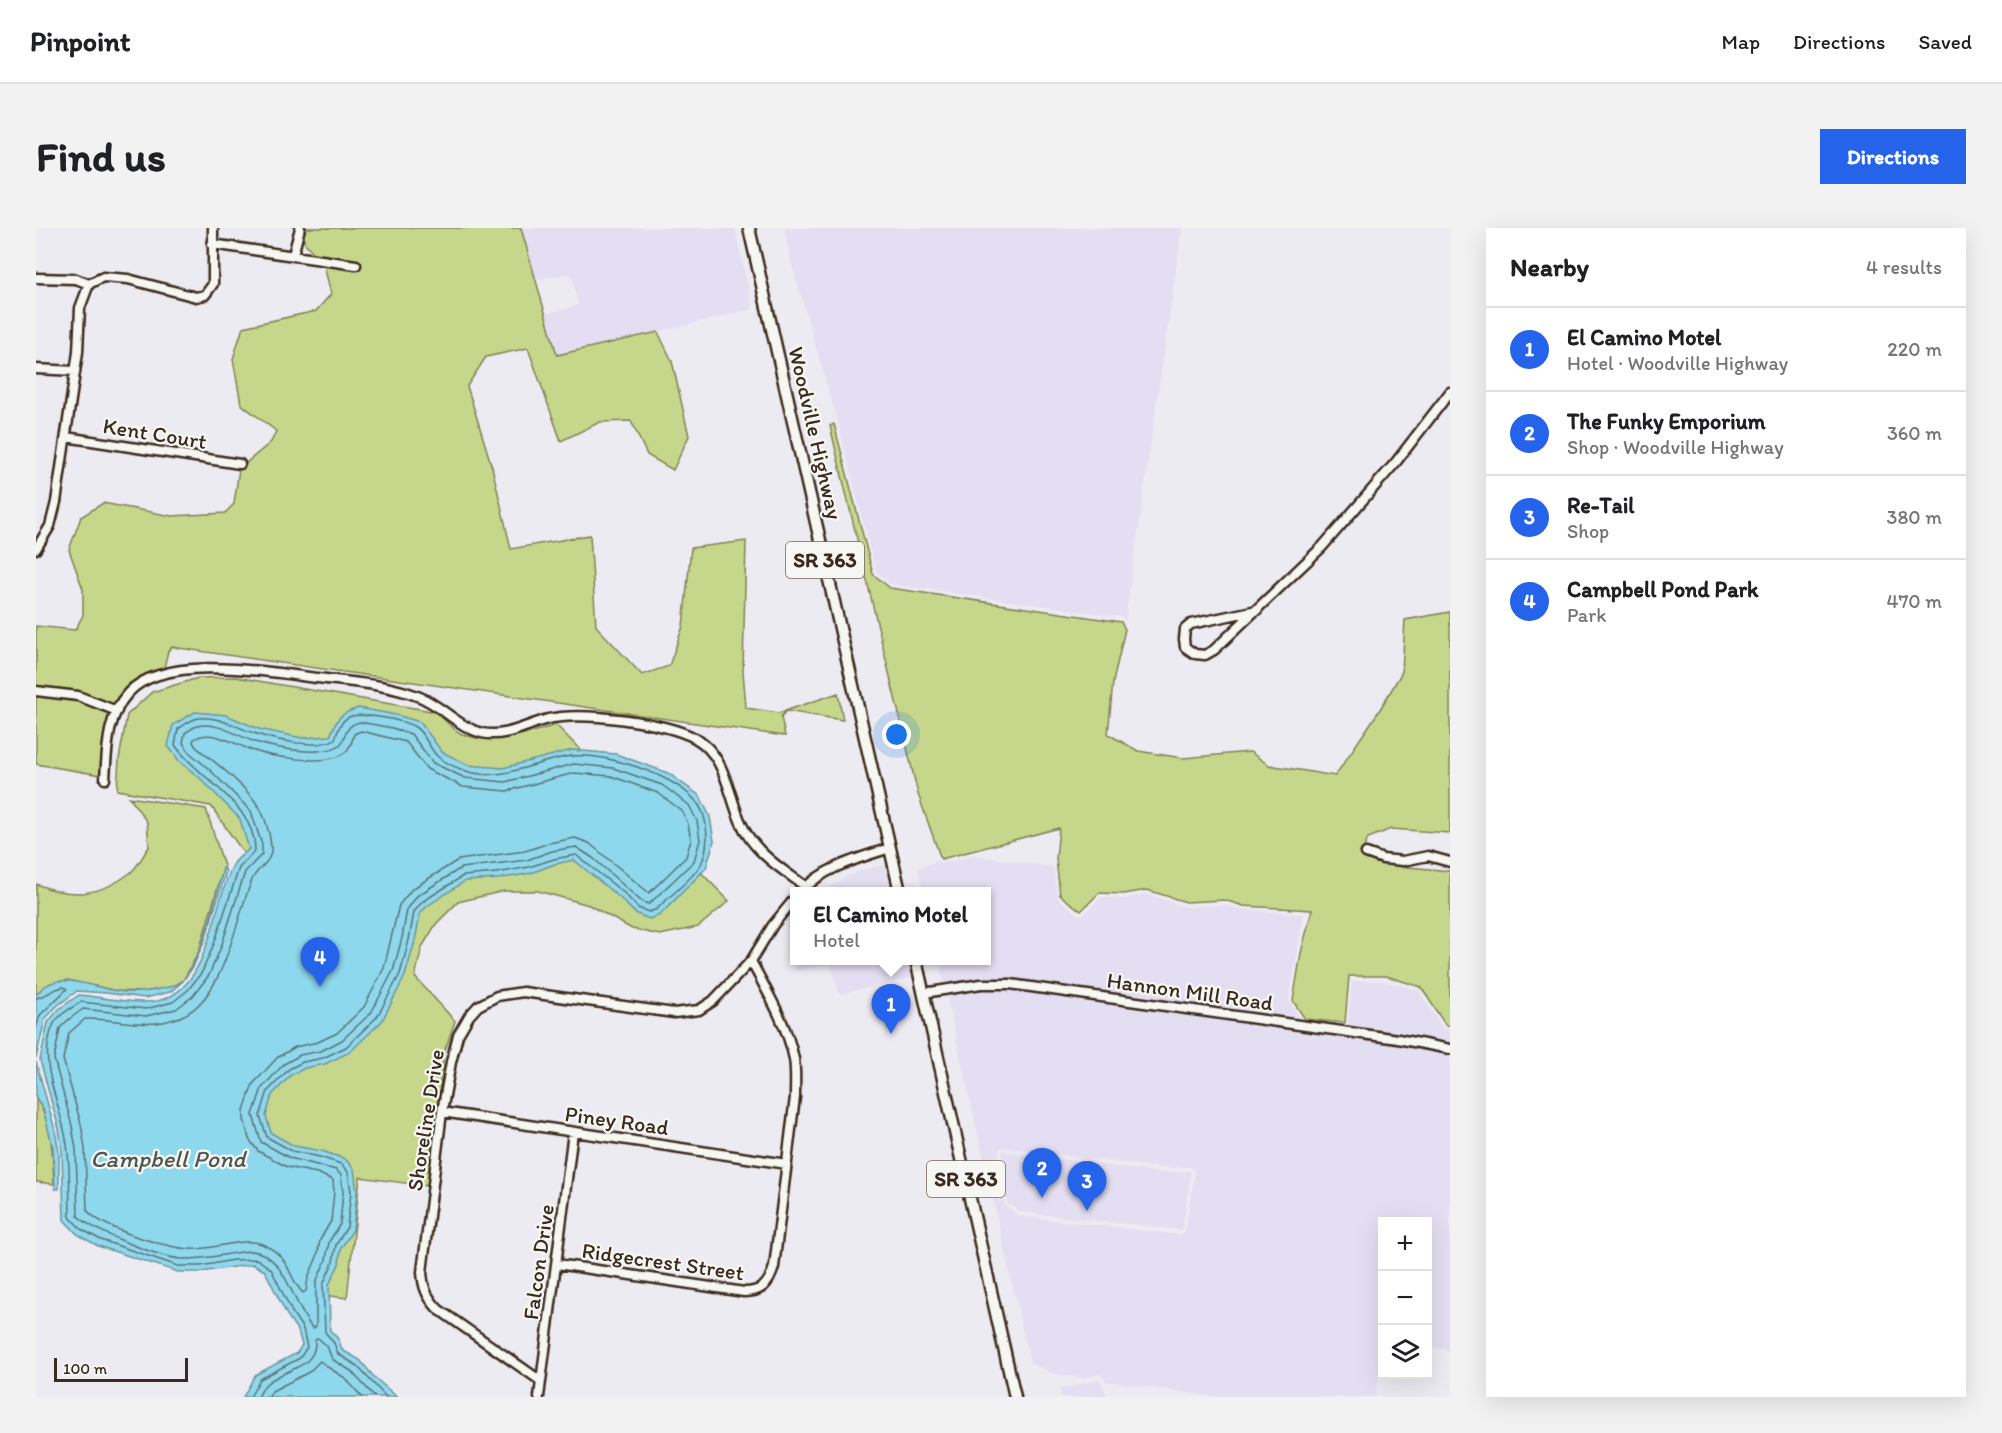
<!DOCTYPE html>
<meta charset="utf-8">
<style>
:root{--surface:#fff;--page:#f2f2f2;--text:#202124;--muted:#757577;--line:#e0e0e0;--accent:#2563eb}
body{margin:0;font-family:Itim,sans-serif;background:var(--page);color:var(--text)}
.controls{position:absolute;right:18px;bottom:18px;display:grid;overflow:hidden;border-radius:0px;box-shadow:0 6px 24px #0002}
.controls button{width:54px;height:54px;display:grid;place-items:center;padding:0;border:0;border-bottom:2px solid var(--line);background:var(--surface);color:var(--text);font:30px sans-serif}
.scale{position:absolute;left:18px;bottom:15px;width:134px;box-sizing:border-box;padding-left:6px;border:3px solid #3b2a1e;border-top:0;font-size:16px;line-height:21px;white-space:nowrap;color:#3b2a1e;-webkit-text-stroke:4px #f6f6f2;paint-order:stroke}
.you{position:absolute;left:861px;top:507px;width:21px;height:21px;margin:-15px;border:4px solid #fff;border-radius:50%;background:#1a73e8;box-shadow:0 0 0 9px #1a73e833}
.badge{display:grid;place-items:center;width:39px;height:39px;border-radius:50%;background:var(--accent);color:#fff;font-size:20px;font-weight:700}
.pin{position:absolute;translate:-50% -50px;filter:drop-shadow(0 2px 3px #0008)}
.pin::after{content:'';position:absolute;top:32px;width:21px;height:18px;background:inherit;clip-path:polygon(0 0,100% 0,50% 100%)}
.popup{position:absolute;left:754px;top:659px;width:201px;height:78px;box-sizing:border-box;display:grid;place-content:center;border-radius:0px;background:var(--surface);filter:drop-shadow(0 2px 4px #0005);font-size:20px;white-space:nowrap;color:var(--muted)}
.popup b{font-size:22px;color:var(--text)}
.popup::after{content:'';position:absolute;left:50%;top:100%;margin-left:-12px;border:12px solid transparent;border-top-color:var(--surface)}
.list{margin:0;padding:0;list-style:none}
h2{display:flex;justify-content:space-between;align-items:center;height:78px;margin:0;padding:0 24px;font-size:26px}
h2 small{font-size:20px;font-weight:400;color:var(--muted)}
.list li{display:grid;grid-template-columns:39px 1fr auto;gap:18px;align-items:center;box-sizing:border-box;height:84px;padding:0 24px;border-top:2px solid var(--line)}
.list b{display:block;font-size:22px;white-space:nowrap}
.list p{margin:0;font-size:20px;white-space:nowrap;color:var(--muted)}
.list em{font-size:20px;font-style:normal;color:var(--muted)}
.icon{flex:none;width:33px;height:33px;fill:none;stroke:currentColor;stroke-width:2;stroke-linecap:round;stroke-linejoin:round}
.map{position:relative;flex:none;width:1414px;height:1169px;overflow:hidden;border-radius:0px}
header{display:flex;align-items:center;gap:36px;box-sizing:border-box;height:84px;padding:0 30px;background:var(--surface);border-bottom:2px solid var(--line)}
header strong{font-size:28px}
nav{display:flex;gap:33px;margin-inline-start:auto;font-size:21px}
.intro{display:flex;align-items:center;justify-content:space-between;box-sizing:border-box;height:144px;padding:0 36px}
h1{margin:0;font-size:42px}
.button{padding:15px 27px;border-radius:0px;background:var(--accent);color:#fff;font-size:21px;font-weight:700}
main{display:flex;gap:36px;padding:0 36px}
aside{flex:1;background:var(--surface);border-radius:0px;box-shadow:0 6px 24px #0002}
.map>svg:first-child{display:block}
</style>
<header>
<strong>Pinpoint</strong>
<nav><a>Map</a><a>Directions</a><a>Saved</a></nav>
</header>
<div class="intro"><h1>Find us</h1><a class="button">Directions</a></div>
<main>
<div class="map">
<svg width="1414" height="1169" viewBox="0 0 1414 1169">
<rect width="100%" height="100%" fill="#edebf2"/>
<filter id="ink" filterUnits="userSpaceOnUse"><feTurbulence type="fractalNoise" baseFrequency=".0167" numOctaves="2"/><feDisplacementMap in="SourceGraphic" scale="12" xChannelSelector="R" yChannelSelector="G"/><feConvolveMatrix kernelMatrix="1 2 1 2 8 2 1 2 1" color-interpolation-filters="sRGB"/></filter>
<g filter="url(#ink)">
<path fill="#e3def1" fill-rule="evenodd" d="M485,0H699L717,81L521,128L509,86L542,77L535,46L500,51Z
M748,0H1146L1089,393L1086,389L855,356L840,344L802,195L755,34Z
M938,627L1017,639L1022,670L1043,687L1048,686L1065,669L1088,671L1111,666L1150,679L1188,677L1207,682L1268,686L1253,772L1265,792L975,751H945L908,756L903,733L951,732V664L887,663L882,640L902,633L906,635Z
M849,637L855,663H788L812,648L826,642Z
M759,689V732L872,733L876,750L803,766L795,736L760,743L749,692Z
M1316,753H1349L1383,763L1407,801L1414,802V815L1309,799L1312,795Z
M945,761L997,764L1361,817L1414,826V1122L1392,1119V994H1346V1125L1340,1169H1180L1069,1153L1067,1149L1063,1146L1048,1150L1018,1146L994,1135L910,766ZM966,919L1126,940L1155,939L1159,944L1149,1003L1145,1007L982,988L968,975L962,924Z
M966,923L1125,945L1155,943L1146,1002L984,984L971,975Z
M1064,1151L1071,1169H1025L1024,1161Z"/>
<path fill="#c6d78b" stroke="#808054" stroke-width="1.5" d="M268,0H485L521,127L622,104L636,133L653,208L637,242L611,227L595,193L564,194L525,213L492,120L450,129L431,158L456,239L475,321L554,307L560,398L606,447L633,438L647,398L655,320L710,313L707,443L710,480L743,485L802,465L807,492L750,483L745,489L749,508L136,419L132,423L128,440C73,456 69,497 65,547L0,536V398L39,402L47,387V361L33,322L45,289L67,275L136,288L189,285L198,276L203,241L235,214L240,203L205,176L197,131L207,99L280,83L295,66L288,37L268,14Z
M798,196L837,346L854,360L1085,394L1089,401L1077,454L1072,506L1102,523L1147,530L1214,524L1233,537L1299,548L1343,483L1366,444L1369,392L1414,384V605L1355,601L1332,610L1325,626L1362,638L1414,643V797L1410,798L1385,759L1350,748H1313L1309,795L1269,791L1257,773L1265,725L1276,682L1208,678L1188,672L1150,674L1111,662L1088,666L1063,665L1045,683L1024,667L1020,631L1023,600L905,631L882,566L794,198Z
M200,449L401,484C408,491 417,502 426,506C458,518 489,506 520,497L693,673L662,699L624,707L596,701L553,677L502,663H468L422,674L400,696L386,719L379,749L419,793L408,825L391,958L324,949L311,1070L268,1065L44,939L227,653L175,578L81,562L83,531L91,487L116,464L162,450Z
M93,569L170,581L188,638L163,723L147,753L135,759L108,764L81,763L32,752L15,755L0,767V656C35,670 63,669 94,645C102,639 107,627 113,619L111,594Z
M0,870C16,894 17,927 18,956L0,954Z"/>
<path fill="#8ed8ee" stroke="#6d929b" stroke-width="1.5" d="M323,480L360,487L384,494L406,524L432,537L467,540L536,522L580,526L632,545L664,568L674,589L678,613L670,640L624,687L613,691L599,685L584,670L538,632L519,636L495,645L462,651L429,653L390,679L384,686L379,713L369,748L346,793L314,824L289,836L269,840L255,847L236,867L230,888L235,905L258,918L286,923L309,931L318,941L321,964L317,1002L305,1020L303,1036L293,1057L294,1102L303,1112L306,1122L324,1132L338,1149L361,1169H207L219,1147L261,1125L266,1117L262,1103L251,1087L229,1043L217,1036L165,1044H142L62,1018L41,1006L28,992L26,924L23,901L4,832L12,794L23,781L43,767C64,769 87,774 108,774C175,775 174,680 197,637C200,631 208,626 213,621L204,591L164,550L144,534L132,518L137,497L159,484L190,487L223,501L266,510L294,508C301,490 304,485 323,480Z
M188,638L190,644L169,712L157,739L146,754L134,764L109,770L70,765L41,763L21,778L9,791L0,830V767C20,739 55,760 82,763C97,766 112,764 128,760C135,759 143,757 148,751C169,721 179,673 188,638Z
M0,834L19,902L23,924V961H19L17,920L7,880L0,870Z"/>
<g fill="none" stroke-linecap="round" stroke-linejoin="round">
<path stroke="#5c7071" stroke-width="1.5" d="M324,494L356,500L375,506L397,535L429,550L469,554L538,536L577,540L626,557L653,577L661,593L664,612L658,633L613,676L606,674L557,630L540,619L516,623L491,632L425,640L381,668L371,682L366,710L357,743L335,785L306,812L285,823L264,827L248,836L226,860L217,887L225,914L254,930L300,942L305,947L307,964L304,996L293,1014L290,1032L280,1054V1098L277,1101C257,1079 250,1025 215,1023C192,1025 169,1032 145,1031C123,1029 58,1004 42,988L40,921L36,898L18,831L24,800L32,792L47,781L110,788L140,781L157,768L173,747L185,719L209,644L226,626V617L215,583L173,541L154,525L147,515L149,505C153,503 157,499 161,498C180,493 202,508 219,514C238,520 289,530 305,516C311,505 310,497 324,494Z
M325,503L370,514L391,541L427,559L471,563L538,545L575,548L622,565L646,583L652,596L655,612L650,629L613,665L553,615L539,610L513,615L489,623L422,632L376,661L363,677L348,740L328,779L301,805L282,814L259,819L241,830L217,856L208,882V891L213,911L222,923L251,939L281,945L297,952L298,964L295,993L284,1012L281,1029L272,1050L270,1063L267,1065C250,1047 256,1030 228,1017C210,1008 180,1021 160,1021C137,1023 64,1000 51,982L49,920L45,896L27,831L33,805L49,791C83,790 109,803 144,789C189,771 199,692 216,652C221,639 237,635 235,618C234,606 229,588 223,579C210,558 179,534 160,519L157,514L158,511C176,500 198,516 215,522C235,529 290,538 307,526C314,521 316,514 318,506Z
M0,770C10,769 15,761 28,759L31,761L4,787L0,801
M214,1169L224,1151L264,1130L271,1119L267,1101L256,1084L235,1041L221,1031L197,1032L165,1038H142L65,1012L45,1001L34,989C33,963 35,936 30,911C24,874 1,835 17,798C21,787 36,780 45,774L110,781L137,774L152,762L166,744L178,716L203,640L219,623C220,576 162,551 139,517L142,501C147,498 153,493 159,491C177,485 204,501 221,506C238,512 283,522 299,511C302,503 304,493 313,489C324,484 368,492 379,499C389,505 393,520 401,528C408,534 421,540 430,543C467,555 500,532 536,528C571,525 634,546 658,571C673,586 674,618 665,636C657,651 633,668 621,681L613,684L602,680L588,665L540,627L518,631L493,639L461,645L427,648L386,674L378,684L373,712L364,746L341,789L310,819L287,830L267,834L253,841L232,863L224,888L231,909L256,923L284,929L305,936L312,944L315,964L311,999L300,1017L297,1034L287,1057L289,1104L298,1115L302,1126L320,1137L350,1169
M222,1169C224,1165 227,1160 229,1157C246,1140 281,1142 279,1112L282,1110L291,1118L296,1131L315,1143L339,1169
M233,1169L236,1163L273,1144L284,1133L293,1140L309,1150L326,1169"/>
<g stroke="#3b2a1e" stroke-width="13">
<path id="minor" d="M176,16L320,37
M257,27L264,0
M0,50L40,51L53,56
M0,141L39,143
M30,209L204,236
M0,321L14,298L20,274L42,124L44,80L53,56L67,49L92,51L160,69L169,67L177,56V0
M1221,382L1155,396L1149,401L1148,411L1149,419L1159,426L1169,427L1178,422L1286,319L1360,234L1414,164
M0,463L42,468L81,483
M69,551C71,522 71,488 92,465C128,425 233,444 281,450C315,454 351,456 384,469C406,478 422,499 446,505C469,510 490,497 512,491C546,483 628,494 659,510C696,531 691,580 715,612C729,631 750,644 770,659
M1330,625L1347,631L1367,633L1392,628L1414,634
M765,664C787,639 824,630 854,620
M888,765L945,756H974L1362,811L1414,821
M406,884L751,936
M521,1036L708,1064C726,1064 733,1056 738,1039L759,869C759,856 760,843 758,831C751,796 731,764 715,733
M505,1153L402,1081C391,1069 387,1060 386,1044L406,884L415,834L422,807L433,788L442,778L461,768L487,764L638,785L663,782L677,773L715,733L737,697L759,670
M503,1169L537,904"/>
</g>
<g stroke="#3b2a1e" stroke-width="15">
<path id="major" d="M713,0L864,664
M880,732L979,1169"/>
</g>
<use href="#minor" stroke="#f6f6f2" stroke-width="8"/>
<use href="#major" stroke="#f6f6f2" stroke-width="10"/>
</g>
</g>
<g text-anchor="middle" stroke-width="4.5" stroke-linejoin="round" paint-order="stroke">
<g fill="#f6f6f2" stroke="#73675e" stroke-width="1.5">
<rect x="750" y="314" width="78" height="36" rx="4.5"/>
<rect x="891" y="933" width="78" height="36" rx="4.5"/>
</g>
<g font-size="21" font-weight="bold" fill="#3b2a1e">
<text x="789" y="339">SR 363</text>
<text x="930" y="958">SR 363</text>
</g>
<g font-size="22" fill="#3b2a1e" stroke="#f6f6f2">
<text transform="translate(119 205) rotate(9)" y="8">Kent Court</text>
<text transform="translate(780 205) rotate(77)" y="8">Woodville Highway</text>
<text transform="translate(1154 763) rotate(8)" y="8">Hannon Mill Road</text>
<text transform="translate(389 892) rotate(-81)" y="8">Shoreline Drive</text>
<text transform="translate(581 892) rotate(8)" y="8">Piney Road</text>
<text transform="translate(627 1033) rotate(8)" y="8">Ridgecrest Street</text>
<text transform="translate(502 1034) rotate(-82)" y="8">Falcon Drive</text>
</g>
<g font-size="24" font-style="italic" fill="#505652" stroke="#f6f6f2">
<text x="132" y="939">Campbell Pond</text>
</g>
</g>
</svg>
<div class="controls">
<button>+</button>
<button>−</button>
<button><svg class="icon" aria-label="layers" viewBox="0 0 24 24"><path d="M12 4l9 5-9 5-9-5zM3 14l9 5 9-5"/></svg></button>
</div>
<div class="scale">100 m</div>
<div class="you"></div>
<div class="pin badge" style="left:855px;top:806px">1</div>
<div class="popup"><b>El Camino Motel</b>Hotel</div>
<div class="pin badge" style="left:1006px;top:970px">2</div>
<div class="pin badge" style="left:1051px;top:983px">3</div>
<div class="pin badge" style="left:284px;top:759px">4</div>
</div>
<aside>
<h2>Nearby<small>4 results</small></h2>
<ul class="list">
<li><span class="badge">1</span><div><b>El Camino Motel</b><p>Hotel · Woodville Highway</p></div><em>220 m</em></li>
<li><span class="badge">2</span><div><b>The Funky Emporium</b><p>Shop · Woodville Highway</p></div><em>360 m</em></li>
<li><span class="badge">3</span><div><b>Re-Tail</b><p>Shop</p></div><em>380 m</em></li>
<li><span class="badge">4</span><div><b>Campbell Pond Park</b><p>Park</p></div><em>470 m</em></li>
</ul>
</aside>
</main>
